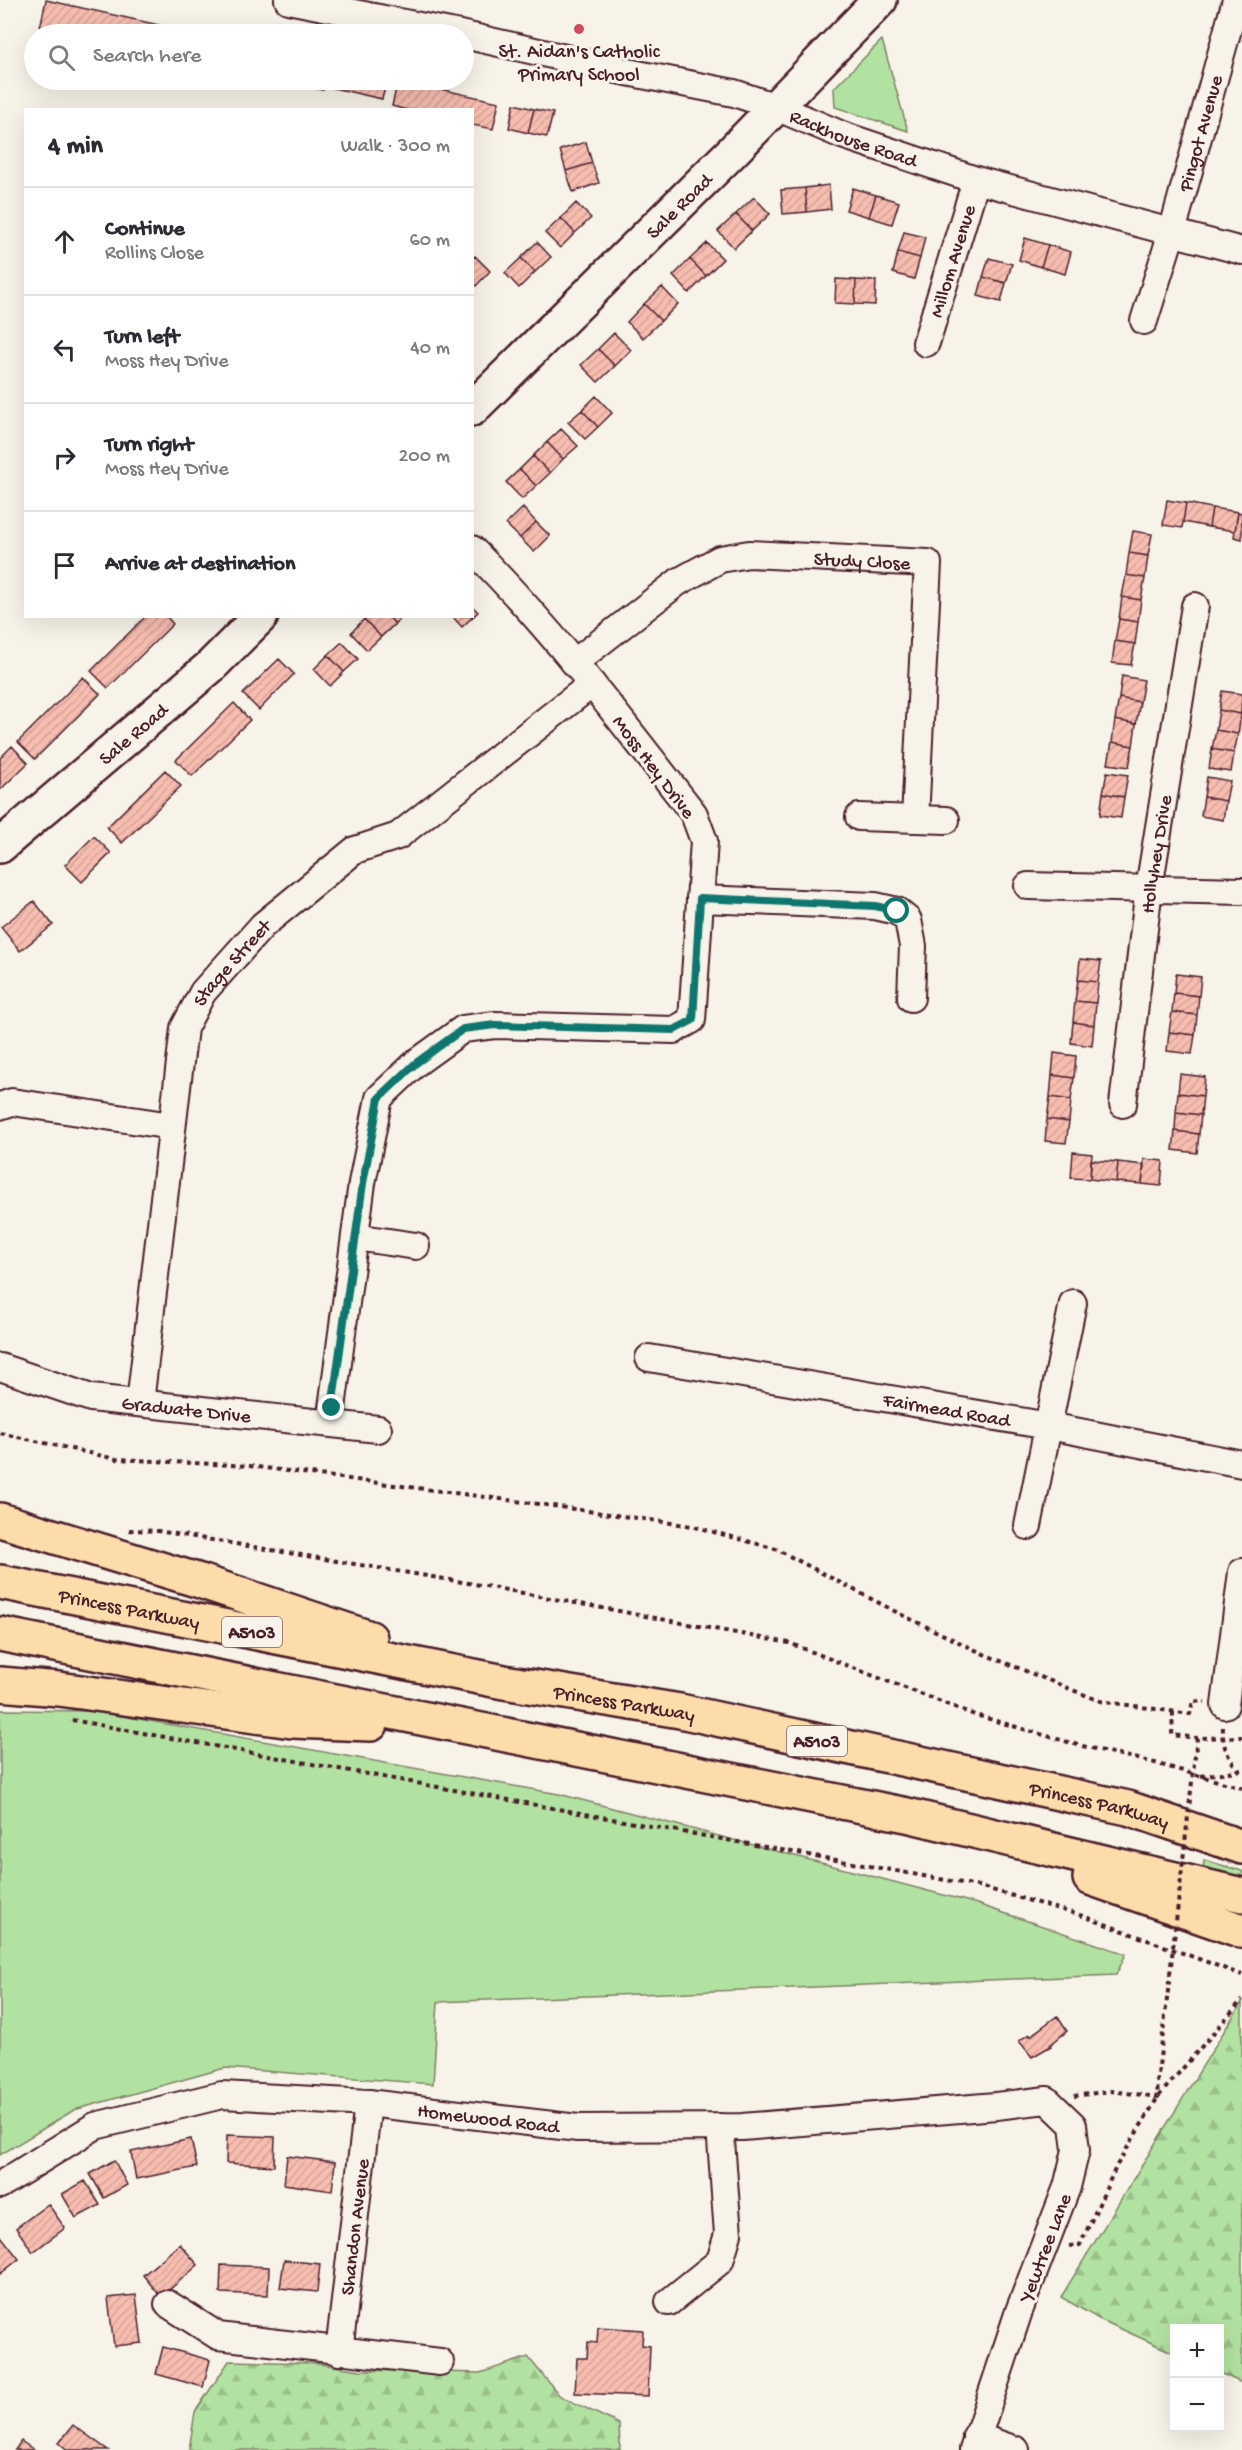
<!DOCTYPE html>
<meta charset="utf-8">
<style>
:root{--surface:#fff;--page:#f7f7f7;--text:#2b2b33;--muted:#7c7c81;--line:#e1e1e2}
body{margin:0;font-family:"Gochi Hand",sans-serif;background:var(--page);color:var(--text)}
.controls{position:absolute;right:18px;bottom:18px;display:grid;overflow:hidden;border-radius:0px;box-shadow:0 6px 24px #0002}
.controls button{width:54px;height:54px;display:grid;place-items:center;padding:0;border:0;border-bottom:2px solid var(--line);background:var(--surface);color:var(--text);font:30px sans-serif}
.stop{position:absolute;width:18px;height:18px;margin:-14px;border:4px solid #0f766e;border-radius:50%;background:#fff}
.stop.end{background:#0f766e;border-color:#fff;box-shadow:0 2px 6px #0008}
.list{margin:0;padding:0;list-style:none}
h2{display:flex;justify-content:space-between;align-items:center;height:78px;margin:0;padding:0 24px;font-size:26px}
h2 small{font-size:20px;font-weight:400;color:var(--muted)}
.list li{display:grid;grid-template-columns:39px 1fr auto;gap:18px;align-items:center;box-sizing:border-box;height:108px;padding:0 24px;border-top:2px solid var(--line)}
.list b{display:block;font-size:22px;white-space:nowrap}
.list p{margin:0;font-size:20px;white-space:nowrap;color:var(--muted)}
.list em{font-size:20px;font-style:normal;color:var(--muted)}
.icon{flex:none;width:33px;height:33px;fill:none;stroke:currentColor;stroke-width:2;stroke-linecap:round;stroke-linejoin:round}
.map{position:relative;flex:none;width:1242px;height:2450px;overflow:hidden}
.search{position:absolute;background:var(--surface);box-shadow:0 6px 24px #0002;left:24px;top:24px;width:450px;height:66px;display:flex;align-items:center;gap:15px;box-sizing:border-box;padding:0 21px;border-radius:33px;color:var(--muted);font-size:22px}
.panel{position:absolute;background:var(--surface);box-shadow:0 6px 24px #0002;left:24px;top:108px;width:450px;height:510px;border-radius:0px}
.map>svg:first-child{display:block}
</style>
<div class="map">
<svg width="1242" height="2450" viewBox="0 0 1242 2450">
<defs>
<pattern id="forest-firs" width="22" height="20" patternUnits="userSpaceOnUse" patternTransform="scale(1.5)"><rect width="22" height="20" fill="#b2e2a1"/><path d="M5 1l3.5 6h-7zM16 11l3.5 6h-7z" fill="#9bc18b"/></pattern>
<pattern id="building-hatch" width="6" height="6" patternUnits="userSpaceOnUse" patternTransform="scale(1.5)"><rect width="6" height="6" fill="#f7bdb1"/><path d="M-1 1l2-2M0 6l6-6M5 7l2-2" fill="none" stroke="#d5a298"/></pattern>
</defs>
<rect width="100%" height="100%" fill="#f7f3e8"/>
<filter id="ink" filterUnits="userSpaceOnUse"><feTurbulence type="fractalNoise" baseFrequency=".0167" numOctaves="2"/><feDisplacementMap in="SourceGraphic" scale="12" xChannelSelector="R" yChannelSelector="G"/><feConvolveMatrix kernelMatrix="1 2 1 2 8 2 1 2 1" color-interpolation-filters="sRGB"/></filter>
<g filter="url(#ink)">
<path fill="#b2e2a1" stroke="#7e8066" stroke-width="1.5" d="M882,40L908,131L835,107L834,88Z
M0,1710L94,1711L559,1794L974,1903L1126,1954L1116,1975L438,2002L433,2084L225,2068L74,2110L0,2155Z
M1204,1860L1242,1871V1883L1203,1871Z"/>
<path fill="url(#forest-firs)" stroke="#7e8066" stroke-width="1.5" d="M1242,2002V2383L1220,2373V2328H1174V2353L1099,2319L1061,2297Z
M528,2357L560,2396L619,2424L620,2450H189L195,2412L229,2361L314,2363L360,2370L480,2373Z"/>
<path fill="url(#building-hatch)" stroke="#4a1f2b" stroke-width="1.5" d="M46,0L168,27L166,34H69L40,28Z
M176,28L201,34H175Z
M278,80H325L323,90Z
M335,80H387L382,99L333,88Z
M398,80L499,102L493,129L472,125V110H407L392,106Z
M514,104L534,109L528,133L509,128Z
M534,109L553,113L547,137L528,133Z
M586,142L592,163L566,171L560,150Z
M592,163L599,183L573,192L566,171Z
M829,185L831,209L807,212L805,188Z
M805,188L807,212L783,214L781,190Z
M853,188L876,195L869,217L846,210Z
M876,195L899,202L892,224L869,217Z
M754,197L770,214L752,231L736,214Z
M576,203L591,218L575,233L561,218Z
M736,214L752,231L734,248L718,231Z
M561,218L575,233L560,248L545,233Z
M904,232L925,237L920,258L898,252Z
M1025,238L1048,245L1041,267L1019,260Z
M537,242L551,257L535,272L521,258Z
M707,243L723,259L706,276L690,259Z
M1048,245L1071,252L1065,274L1041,267Z
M898,252L920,258L914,279L893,273Z
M475,256L490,271L476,286L472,282V259Z
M521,258L535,272L519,288L505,273Z
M989,258L1012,264L1006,283L983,277Z
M690,259L706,276L689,293L673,276Z
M983,277L1006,283L1001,302L978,296Z
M836,279L856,280L855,304L835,303Z
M856,280L876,281L875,305L855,304Z
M662,287L678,304L661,321L644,304Z
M644,304L661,321L643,338L627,322Z
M614,333L631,350L615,366L598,349Z
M598,349L615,366L598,382L581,365Z
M596,396L612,413L598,427L582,410Z
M582,410L598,427L585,439L568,422Z
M561,429L578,446L563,459L547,442Z
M547,442L563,459L550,473L533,456Z
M533,456L550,473L536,486L520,469Z
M520,469L536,486L522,499L506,482Z
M1167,500L1186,503L1182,528L1163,525Z
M1186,503L1212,508L1209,527L1183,522Z
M523,508L536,522L520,538L506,524Z
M1212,508L1238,512L1235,531L1209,527Z
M1238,512L1242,513V539L1234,537Z
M536,522L550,536L534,552L520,538Z
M1133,531L1152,534L1148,556L1129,553Z
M1129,553L1148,556L1145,578L1126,575Z
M1126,575L1145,578L1141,600L1122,597Z
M1122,597L1141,600L1138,622L1119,619Z
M472,606L478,612L462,627L452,616H472Z
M146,616H166L173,624L108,688L91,671Z
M367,616H388L395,624L381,637L364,619Z
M388,616H402L395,624Z
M364,619L381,637L367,650L351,633Z
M1119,619L1138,622L1135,644L1115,641Z
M1115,641L1135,644L1131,665L1112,663Z
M342,642L358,659L344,672L328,655Z
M328,655L344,672L330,686L314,669Z
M279,659L294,674L259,710L243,694Z
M1122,676L1144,680L1140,702L1119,698Z
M83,677L100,694L35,759L18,742Z
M1222,691L1242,694L1241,714L1219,710Z
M1119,698L1140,702L1136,724L1115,720Z
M234,703L250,720L192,776L176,760Z
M1219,710L1241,714L1238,734L1216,730Z
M1115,720L1136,724L1133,746L1112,742Z
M1216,730L1238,734L1234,753L1212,749Z
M1112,742L1133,746L1129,767L1108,764Z
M12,746L28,763L0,790V758Z
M1212,749L1234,753L1231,772L1209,769Z
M165,770L181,786L122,843L107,827Z
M1107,772L1128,775L1124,797L1103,793Z
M1207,777L1230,781L1226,801L1204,797Z
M1103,793L1124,797L1121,818L1100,815Z
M1204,797L1226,801L1223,820L1201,816Z
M94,836L111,853L82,882L65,865Z
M34,901L53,925L20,951L1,927Z
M1080,959L1101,961L1098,982L1078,980Z
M1176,974L1201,977L1199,996L1174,993Z
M1078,980L1098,982L1096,1003L1075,1001Z
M1174,993L1199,996L1197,1015L1172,1012Z
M1075,1001L1096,1003L1094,1025L1073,1022Z
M1172,1012L1197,1015L1195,1035L1169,1032Z
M1073,1022L1094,1025L1092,1046L1071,1043Z
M1169,1032L1195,1035L1192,1054L1167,1051Z
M1054,1053L1076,1056L1074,1078L1052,1075Z
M1180,1074L1205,1077L1203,1096L1178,1093Z
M1052,1075L1074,1078L1071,1100L1050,1097Z
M1178,1093L1203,1096L1201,1115L1176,1112Z
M1050,1097L1071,1100L1069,1122L1047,1119Z
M1176,1112L1201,1115L1199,1134L1175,1131Z
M1047,1119L1069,1122L1066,1143L1045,1141Z
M1175,1131L1199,1134L1197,1153L1173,1150Z
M1073,1152L1092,1154L1090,1179L1071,1178Z
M1144,1159L1163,1161L1161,1186L1142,1184Z
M1091,1160L1118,1162L1116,1182L1090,1179Z
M1118,1162L1144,1165L1142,1184L1116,1182Z
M1057,2016L1067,2031L1050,2045L1051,2046L1032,2057L1019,2041L1029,2034L1030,2036Z
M227,2135L275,2137L274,2166L226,2163Z
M191,2139L197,2167L136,2179L131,2152Z
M287,2156L335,2162L332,2191L284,2184Z
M114,2160L127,2185L104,2198L90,2174Z
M85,2181L100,2205L76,2218L62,2194Z
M48,2204L65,2228L33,2252L16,2228Z
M1,2236L19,2259L0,2274V2237Z
M180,2244L198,2265L161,2297L143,2275Z
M284,2260L320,2264L317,2292L280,2288Z
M221,2265L269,2267L268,2295L220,2293Z
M136,2295L142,2343L114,2346L108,2298Z
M598,2327L643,2330L642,2345L650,2346L648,2396L575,2393L577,2358H587L588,2342L597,2343Z
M163,2347L210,2360L203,2387L156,2374Z
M73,2425L108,2450H68L59,2443Z
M21,2441L34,2450H15Z"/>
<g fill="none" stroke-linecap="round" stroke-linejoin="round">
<g stroke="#4a1f2b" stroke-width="30">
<g id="street">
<path d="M288,0L460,34"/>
<path id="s1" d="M464,35L622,71L734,93L776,107L842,135L976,180L1242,251"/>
<path id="s2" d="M1144,321L1172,232L1236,0"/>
<path id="s3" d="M926,343L976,180"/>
<path id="s4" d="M575,662L678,582L720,559L749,554L928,563L915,819"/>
<path d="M859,817L946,820"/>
<path d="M1028,886L1242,891"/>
<path d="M700,899L875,906L897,911L908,920L913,946L911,998"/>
<path id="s5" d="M1123,1104L1149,888L1195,606"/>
<path d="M0,1106L12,1102L172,1126"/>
<path d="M355,1237L416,1246"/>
<path id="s6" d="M649,1358L1049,1426L1242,1464"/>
<path id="s7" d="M0,1367L91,1398L378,1429"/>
<path id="s8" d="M140,1403L184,1028L203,992L263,925L355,850L398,836L592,684"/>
<path d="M330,1423L362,1183L379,1098L416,1063L463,1029L495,1025L674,1030L692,1020L704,841L694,814C623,723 554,631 472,549"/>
<path d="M1028,1526L1073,1303"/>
<path d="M1225,1705L1242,1572"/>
<path id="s9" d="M0,2185L95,2126L222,2095L368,2103L578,2128L742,2127L996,2106L1047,2100L1073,2125L1076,2150L1067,2187L1019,2311L973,2450"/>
<path d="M669,2302L720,2261L728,2234L720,2127"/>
<path d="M168,2304L218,2336L440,2362"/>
<path id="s10" d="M339,2352L368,2103"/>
<path d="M976,2436L1016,2450"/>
</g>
</g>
<g stroke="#4a1f2b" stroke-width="38">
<g id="secondary">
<path id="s11" d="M472,409L731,153L880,0"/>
<path id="s12" d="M0,846L210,667L261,616"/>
</g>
</g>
<g stroke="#4a1f2b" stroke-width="38">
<g id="highway">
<path d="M0,1520L200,1581L370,1638"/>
<path id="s13" d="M0,1582L504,1682L680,1711L1128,1808L1242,1847"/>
<path d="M0,1634L907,1815L1242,1895"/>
<path d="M0,1684L59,1689L292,1721L371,1724"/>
<path d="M1090,1878L1242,1931"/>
</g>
</g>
<path stroke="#4a1f2b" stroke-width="4" stroke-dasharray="4.5 4.5" stroke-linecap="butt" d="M0,1433L116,1459L250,1466L546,1505L692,1526L776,1549L902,1615L986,1655L1100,1701L1190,1714L1193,1701L1205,1702
M129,1530L158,1531L480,1585L789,1643L972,1714L1078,1745L1155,1763L1242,1788
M1173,1712L1172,1735L1197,1738
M72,1720L978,1886L1083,1916L1242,1975
M1223,1727C1222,1746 1227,1755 1238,1770
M1201,1776L1242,1770
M1074,2096L1111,2091L1158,2097L1157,2083L1170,1974
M1069,2246L1080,2245L1117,2165L1158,2097L1242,2000"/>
<use href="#street" stroke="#f7f3e8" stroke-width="26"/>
<use href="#secondary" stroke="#f7f3e8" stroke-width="33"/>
<use href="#highway" stroke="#fddcac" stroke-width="33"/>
<path stroke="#4a1f2b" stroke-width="4" stroke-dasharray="4.5 4.5" stroke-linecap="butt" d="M1170,1974L1197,1738L1242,1737"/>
</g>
</g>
<g fill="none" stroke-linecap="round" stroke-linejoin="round" filter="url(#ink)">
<path stroke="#0f766e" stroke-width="8" d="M332,1408L363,1183L379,1098L416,1063L463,1029L495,1025L674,1030L693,1020L700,898L875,906L897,911"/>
</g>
<circle fill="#d1495b" stroke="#f7f3e8" stroke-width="2" cx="579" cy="29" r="6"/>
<g text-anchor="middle" stroke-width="6" stroke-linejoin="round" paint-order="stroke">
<g fill="#f7f3e8" stroke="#7e5f64" stroke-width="1.5">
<rect x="222" y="1617" width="60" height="30" rx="4.5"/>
<rect x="787" y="1726" width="60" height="30" rx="4.5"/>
</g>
<g font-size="18" font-weight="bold" fill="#4a1f2b">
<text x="252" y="1638">A5103</text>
<text x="817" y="1747">A5103</text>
</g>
<g font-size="20" fill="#4a1f2b" stroke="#f7f3e8">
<text x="579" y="57">St. Aidan's Catholic<tspan x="579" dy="23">Primary School</tspan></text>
</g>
<g font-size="20" fill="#4a1f2b" stroke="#f7f3e8">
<text dy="7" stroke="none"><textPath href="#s2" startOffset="196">Pingot Avenue</textPath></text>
<text dy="7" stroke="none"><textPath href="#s1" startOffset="404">Rackhouse Road</textPath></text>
<text dy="7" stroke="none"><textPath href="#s11" startOffset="290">Sale Road</textPath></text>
<text dy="7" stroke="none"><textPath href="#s3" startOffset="86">Millom Avenue</textPath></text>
<text dy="7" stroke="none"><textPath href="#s4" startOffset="321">Study Close</textPath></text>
<text dy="7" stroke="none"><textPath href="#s12" startOffset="174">Sale Road</textPath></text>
<text transform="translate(655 766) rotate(53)" y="7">Moss Hey Drive</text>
<text dy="7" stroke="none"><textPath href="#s5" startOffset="252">Hollyhey Drive</textPath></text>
<text dy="7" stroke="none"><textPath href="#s8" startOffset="459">Stage Street</textPath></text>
<text dy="7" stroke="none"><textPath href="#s7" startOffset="192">Graduate Drive</textPath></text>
<text dy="7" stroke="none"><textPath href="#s6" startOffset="302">Fairmead Road</textPath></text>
<text dy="7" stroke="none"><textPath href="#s13" startOffset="132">Princess Parkway</textPath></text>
<text dy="7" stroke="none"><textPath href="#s13" startOffset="636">Princess Parkway</textPath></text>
<text dy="7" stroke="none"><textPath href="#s13" startOffset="1122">Princess Parkway</textPath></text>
<text dy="7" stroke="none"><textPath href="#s9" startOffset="510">Homewood Road</textPath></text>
<text dy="7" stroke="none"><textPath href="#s10" startOffset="126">Shandon Avenue</textPath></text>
<text transform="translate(1044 2247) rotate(-69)" y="7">Yewtree Lane</text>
</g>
</g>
</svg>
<div class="controls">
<button>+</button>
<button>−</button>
</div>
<div class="stop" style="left:897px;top:911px"></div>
<div class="stop end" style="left:332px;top:1408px"></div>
<div class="search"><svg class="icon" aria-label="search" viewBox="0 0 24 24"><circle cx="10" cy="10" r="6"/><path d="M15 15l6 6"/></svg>Search here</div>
<section class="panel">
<h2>4 min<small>Walk · 300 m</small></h2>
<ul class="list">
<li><svg class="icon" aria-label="ahead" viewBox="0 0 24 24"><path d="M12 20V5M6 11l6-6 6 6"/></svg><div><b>Continue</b><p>Rollins Close</p></div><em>60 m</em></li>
<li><svg class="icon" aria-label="left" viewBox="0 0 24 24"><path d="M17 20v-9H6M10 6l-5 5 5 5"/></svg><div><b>Turn left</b><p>Moss Hey Drive</p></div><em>40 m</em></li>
<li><svg class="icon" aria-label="right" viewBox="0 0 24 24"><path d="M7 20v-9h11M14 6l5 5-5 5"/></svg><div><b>Turn right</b><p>Moss Hey Drive</p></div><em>200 m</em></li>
<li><svg class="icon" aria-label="arrive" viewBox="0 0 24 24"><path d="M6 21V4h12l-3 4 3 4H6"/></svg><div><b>Arrive at destination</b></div></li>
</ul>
</section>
</div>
